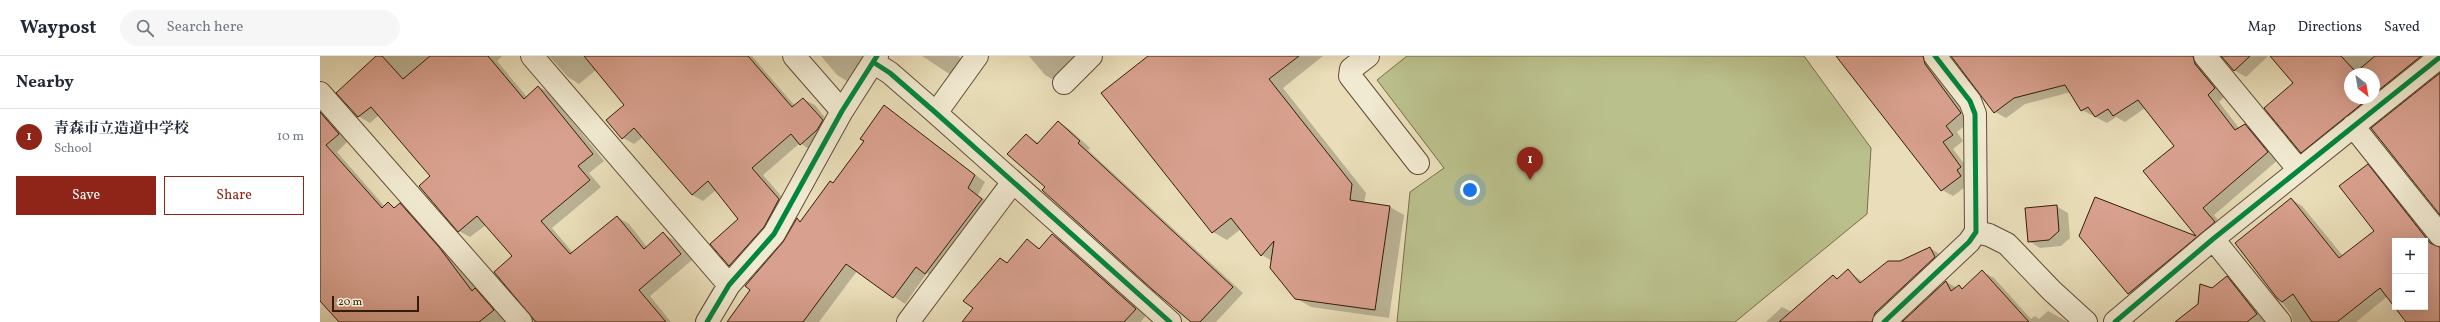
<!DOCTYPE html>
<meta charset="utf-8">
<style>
:root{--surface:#fff;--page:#f6f6f7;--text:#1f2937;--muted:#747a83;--line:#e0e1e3;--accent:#8f2418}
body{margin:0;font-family:Vollkorn,"Noto Serif JP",serif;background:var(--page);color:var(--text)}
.controls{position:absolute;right:12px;bottom:12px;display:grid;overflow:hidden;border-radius:0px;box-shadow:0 4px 16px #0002}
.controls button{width:36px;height:36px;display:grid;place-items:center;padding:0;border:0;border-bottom:1px solid var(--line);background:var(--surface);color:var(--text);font:20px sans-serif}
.compass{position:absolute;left:2024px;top:12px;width:36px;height:36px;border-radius:50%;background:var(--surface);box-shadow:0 4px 16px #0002;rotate:149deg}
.scale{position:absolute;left:12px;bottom:10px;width:87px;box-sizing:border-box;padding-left:4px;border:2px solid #341d08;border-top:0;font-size:11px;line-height:14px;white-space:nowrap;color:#341d08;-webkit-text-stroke:3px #f1ead2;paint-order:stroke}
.you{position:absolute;left:1150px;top:134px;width:14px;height:14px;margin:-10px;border:3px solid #fff;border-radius:50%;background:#1a73e8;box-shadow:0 0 0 6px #1a73e833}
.badge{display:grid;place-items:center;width:26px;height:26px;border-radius:50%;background:var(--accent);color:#fff;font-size:13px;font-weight:700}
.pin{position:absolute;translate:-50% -33px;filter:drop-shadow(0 1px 2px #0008)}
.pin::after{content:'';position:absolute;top:21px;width:14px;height:12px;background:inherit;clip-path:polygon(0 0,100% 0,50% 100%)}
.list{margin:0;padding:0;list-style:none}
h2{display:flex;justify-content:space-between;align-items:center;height:52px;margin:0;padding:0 16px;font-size:17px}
h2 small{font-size:13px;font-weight:400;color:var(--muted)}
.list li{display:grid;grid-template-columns:26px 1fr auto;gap:12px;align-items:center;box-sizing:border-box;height:56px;padding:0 16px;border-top:1px solid var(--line)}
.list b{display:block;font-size:15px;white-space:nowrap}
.list p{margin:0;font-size:13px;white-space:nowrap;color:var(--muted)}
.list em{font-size:13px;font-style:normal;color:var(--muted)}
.actions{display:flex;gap:8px;padding:12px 16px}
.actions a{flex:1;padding:9px 0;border:1px solid var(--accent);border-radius:0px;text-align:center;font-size:14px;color:var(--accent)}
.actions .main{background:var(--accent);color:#fff}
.icon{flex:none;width:22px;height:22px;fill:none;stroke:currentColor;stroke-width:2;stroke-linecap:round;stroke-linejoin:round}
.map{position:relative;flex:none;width:2120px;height:266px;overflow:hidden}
header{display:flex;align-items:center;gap:24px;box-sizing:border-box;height:56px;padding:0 20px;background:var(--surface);border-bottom:1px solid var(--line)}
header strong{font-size:19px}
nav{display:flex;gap:22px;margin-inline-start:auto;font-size:14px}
.search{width:280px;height:36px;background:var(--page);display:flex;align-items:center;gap:10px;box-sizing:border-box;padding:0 14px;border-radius:22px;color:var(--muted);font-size:15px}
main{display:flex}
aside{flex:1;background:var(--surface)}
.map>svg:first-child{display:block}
</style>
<header>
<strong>Waypost</strong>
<div class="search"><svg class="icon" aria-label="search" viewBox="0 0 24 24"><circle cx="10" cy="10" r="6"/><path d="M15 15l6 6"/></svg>Search here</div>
<nav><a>Map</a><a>Directions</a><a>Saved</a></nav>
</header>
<main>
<aside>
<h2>Nearby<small></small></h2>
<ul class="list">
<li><span class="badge">1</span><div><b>青森市立造道中学校</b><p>School</p></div><em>10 m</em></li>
</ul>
<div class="actions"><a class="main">Save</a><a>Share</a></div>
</aside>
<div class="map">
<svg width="2120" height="266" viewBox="0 0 2120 266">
<rect width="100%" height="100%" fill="#e9deb9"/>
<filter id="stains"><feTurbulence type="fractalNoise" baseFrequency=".005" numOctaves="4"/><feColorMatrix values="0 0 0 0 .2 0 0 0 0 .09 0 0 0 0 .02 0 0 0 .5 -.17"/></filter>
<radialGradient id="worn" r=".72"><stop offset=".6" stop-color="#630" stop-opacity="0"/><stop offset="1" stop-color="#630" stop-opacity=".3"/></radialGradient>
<path fill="#bac08c" stroke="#776e4a" d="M1087,0H1484L1551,92L1547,158L1415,266H1077L1090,136L1124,112L1057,24Z"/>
<path fill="#0003" fill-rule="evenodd" d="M57,0H182L177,5L207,41L219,31L230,37L284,105L269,117L281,131L232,172L253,197L297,161L309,168L327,191L343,178L354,184L372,204L330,240L351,266H213L194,200L166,169L150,181L139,175L112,120L59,59L50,67L38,60Z
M229,0H432L475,50L483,43L495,49L513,72L492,95L480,87L443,119L470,150L421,216L410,209L392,188L420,163L396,134L383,145L372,139L323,81L314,88L303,82L306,49L276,14L259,28L248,21Z
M501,0H563L530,27L517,19Z
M602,0H638L648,7L637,23Z
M709,0H768L737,26L725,19Z
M830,0H1003L963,32L1046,137L1044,147L1070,151L1084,159L1069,262L991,251L976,242L952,205L942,199L921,173L907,184L893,176Z
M1518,0H1603L1650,59L1652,64L1637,76L1643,85L1633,93L1652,118V126L1633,140L1622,134Z
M1632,0H1887L1906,39L1899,46L1919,72L1925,69L1936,76L1959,103L1894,159L1905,173L1820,244L1809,237L1775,142L1879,182L1825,116L1855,91L1825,52L1805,66L1796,61L1787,67L1762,54L1751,36L1705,48L1686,62L1675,56Z
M1901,0H1948L1926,21L1914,14Z
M1969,0H2120L1993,102L1981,96ZM2030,18H2054V42H2030Z
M564,51L665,126L658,139L672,149L617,223L607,217L585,248L537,215L499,266H408L464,187L477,164L481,166L514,128L545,85Z
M0,56L9,61L29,84L17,96L65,151L69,148L76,152L80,148L91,155L158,235L166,240L189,266H21L0,243Z
M739,66L749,73L770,92L768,94L923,237L896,266H872L726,130L706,79L719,87Z
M2048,109L2059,116L2120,191V266H2088L2076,251H2105V185H2075V250L2068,240L2036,266H1973L1971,258L1916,187L1971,143L1982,150L2023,200L2055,175Z
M1736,150L1748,157L1750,182L1741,190L1720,192L1709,185Z
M733,179L744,185L826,259L821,266H644L654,252L680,203L688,207L707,184L721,193Z
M1610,192L1621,199L1565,266H1446L1462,251L1472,256L1513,220L1519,223L1528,215L1543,226Z
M1663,216L1674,222L1711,263L1715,260L1719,263L1728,255L1748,266H1584L1626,226L1637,232L1639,230L1644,233Z
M1907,221L1918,228L1949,266H1856L1879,249L1893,233Z"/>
<path fill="#d8a08e" stroke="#341d08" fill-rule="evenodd" d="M56,0H62L83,23L110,0H168L204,43L218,30L273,98L258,110L270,124L221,165L250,198L297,160L324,193L343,176L361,198L319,234L346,266H216L174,216L192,200L157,160L138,176L99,130L110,120L51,51L38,61L16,37Z
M264,0H428L472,51L483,42L503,64L497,74L480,89L471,78L432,112L459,143L444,171L409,210L390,188L418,163L388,125L372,139L314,72L302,83L286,64L304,49Z
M828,0H979L949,23L1032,128L1030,144L1070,150L1055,254L975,243L950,212L954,185L941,200L911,162L892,177L781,37Z
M1516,0H1603L1605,8L1641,57L1626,70L1633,79L1623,86L1641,111L1637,114L1641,120L1621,135Z
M1631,0H1873L1875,8L1895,32L1888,39L1915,74L1925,68L1948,96L1883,152L1895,166L1808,238L1759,180L1775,141L1876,180L1823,115L1854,90L1818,44L1793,60L1788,53L1775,61L1768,51L1761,55L1745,29L1694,42L1674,57Z
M1901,0H1930L1914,15Z
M1950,0H2021L2036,16L2055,0H2101L2054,38V18H2030V42H2049L1981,97L1944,52L1973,27Z
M2120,17V159L2051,72Z
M564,49L655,119L648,132L662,143L605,218L596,211L573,242L526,208L483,266H407L430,234L425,230L463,186L477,162L480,166L510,125L513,127L544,85L540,83Z
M0,56L19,78L6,89L62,152L68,146L74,152L80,147L119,191L152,235L155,232L174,254L159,266H19L0,245Z
M738,65L760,85L758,87L913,231L880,266H871L833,234L722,134L725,131L687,98L706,78L717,88Z
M2048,108L2110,187L2120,191V266H2086L2060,232L2017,266H1992L1973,238L1962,246L1957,242L1915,187L1971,142L2019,202L2054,175L2019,130ZM2075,185H2105V251H2075Z
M1737,149L1739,175L1729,184L1708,186L1705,152Z
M732,178L816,253L804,266H642L653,252L643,245L680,202L687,207L707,183L719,193Z
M1610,191L1615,201L1555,257L1552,266H1459L1513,219L1517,223L1528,213L1540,227L1568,205H1580Z
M1662,214L1709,266H1582L1626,225L1631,235L1639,229L1642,233Z
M1907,220L1937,258L1927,266H1855L1878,248L1880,228L1892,232Z"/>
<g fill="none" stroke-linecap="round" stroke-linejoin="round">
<g stroke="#614d34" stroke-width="24">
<path id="minor" d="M212,0L409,229
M474,0L522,55
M1048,0L1031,13L1030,20L1098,107
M1885,0L1979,114
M553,6L570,17L616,57L850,266
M744,27L771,0
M0,37L201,266
M616,57L657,0
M2033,70L2120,179
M1656,176L1669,179L1687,188L1731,234L1766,266
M1893,183L1960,266
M387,266L409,229L454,178L522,55L557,0
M588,266L693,126
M1564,266L1649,186L1656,176L1655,58L1650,45L1615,0
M1795,266L1893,183L2120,1"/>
</g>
<use href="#minor" stroke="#f1ead2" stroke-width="22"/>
<g stroke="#f1ead2" stroke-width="8">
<path id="cycleway" d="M553,6L570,17L616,57L850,266
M387,266L409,229L454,178L522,55L557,0
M1564,266L1649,186L1656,176L1655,58L1650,45L1615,0
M1795,266L1893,183L2120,1"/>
</g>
<use href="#cycleway" stroke="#00873e" stroke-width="5"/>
</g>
<rect width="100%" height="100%" filter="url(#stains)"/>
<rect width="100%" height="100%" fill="url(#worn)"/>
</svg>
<div class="controls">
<button>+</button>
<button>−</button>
</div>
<svg class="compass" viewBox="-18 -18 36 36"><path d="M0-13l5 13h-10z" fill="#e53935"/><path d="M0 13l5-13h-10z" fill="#747a83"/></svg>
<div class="scale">20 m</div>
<div class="you"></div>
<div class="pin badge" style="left:1210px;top:124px">1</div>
</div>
</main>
